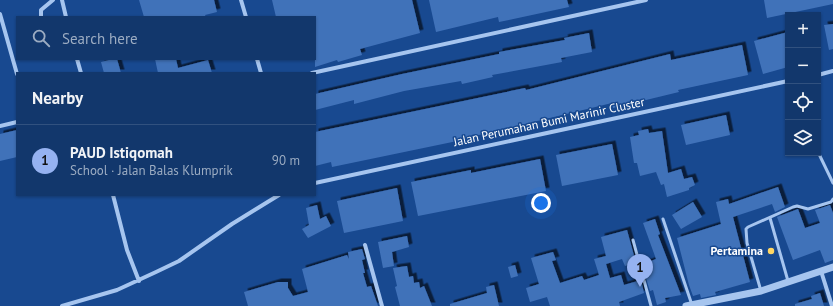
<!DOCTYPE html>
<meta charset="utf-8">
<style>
:root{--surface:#12376c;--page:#1b3f72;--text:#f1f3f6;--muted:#9cacc2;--line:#31517f;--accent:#95b2f1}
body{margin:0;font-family:"PT Sans",sans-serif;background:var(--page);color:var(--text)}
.controls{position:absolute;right:12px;top:12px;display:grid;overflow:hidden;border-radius:0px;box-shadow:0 1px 3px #0004}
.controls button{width:36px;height:36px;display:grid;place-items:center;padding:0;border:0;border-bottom:1px solid var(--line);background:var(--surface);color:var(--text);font:20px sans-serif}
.you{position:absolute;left:541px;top:203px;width:14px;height:14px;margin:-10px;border:3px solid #fff;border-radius:50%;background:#1a73e8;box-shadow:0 0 0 6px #1a73e833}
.badge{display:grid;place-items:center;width:26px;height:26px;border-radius:50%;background:var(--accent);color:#111;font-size:13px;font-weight:700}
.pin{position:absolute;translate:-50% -33px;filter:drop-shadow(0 1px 2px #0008)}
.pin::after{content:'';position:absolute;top:21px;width:14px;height:12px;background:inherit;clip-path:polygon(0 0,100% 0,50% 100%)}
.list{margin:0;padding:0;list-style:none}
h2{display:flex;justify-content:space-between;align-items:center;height:52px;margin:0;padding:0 16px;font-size:17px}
h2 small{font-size:13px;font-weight:400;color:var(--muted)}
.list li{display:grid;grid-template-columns:26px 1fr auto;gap:12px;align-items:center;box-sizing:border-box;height:72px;padding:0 16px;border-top:1px solid var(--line)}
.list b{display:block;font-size:15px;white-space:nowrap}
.list p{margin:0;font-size:13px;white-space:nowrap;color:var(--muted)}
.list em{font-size:13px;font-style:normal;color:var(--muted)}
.icon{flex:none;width:22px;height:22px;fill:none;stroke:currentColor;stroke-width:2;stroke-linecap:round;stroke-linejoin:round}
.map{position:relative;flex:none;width:833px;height:306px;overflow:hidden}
.search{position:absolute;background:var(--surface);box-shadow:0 1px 3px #0004;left:16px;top:16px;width:300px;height:44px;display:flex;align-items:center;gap:10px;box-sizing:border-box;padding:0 14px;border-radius:0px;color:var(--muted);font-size:15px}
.panel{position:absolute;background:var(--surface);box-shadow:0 1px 3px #0004;left:16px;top:72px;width:300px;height:124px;border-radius:0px}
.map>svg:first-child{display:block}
</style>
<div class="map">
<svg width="833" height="306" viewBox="0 0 833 306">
<defs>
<filter id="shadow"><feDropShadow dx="3.5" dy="-3.5" stdDeviation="0" flood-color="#0009"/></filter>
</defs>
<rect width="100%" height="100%" fill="#184990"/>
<path fill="#4172b9" filter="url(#shadow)" d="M139,0H214L217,12L205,15L206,17H144Z
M272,0H412L420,33L360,49L362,55L338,62L337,60L315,67V17H276Z
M429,0H567L569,7L499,22L498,17L436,32Z
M764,0H833V4L767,18Z
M833,24V49L829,50L824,25Z
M788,32V67L763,74L754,41Z
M589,33L592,52L561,58L562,62L492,75L493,77L462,84L461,81L404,91L354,104V100L315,110V94L402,74L499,54V52L565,40L564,38Z
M742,45L748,75L678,90L679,92L613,108L612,103L462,139V140L332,167L331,162L315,166V132L525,88L526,90L670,54L671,60Z
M113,59H117L121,73H104L101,62Z
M155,59H176L178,68L208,60L212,73H158Z
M726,115L730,135L686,145L681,125Z
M648,129L649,133L662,131L668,173L681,169L684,179L692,177L695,185L689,188V190L667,197L664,184L661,185L656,172L640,176L637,163H634L630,137L639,135L638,131Z
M17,130V157L0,161V134Z
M612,144L618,175L562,186L556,155Z
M540,159L546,191L418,216L411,182L471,170V173Z
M778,187L785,207L775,212L772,204L733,217L750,282L715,292L716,295L701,298L700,294L693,296L689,285L677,238L721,224L716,202L728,199L729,204Z
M397,188L403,221L344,233L337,201Z
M693,202L702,217L681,229L672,215Z
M317,205L320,219L326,216L331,226L308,238L302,229L309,225L306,208Z
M830,205L833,213V260L825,263L820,250L793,260L777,217L798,209L805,228L820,223L815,210Z
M655,219L660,234L658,235L681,295L665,298L666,302L657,305L653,290L650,291L646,278L650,276L646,263L656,259L643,223Z
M627,230L636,263L625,266L622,259L606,264L610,278L621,275L624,285L641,280L644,293L619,302L620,306H550L547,297L530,302L526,288L539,284L531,258L553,252L556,260L552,261L560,283L582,276L584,280L599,275L594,259L606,256L601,237Z
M407,236L409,247L392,252L394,266L383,268L378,242Z
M362,249L365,259L362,260L365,273H363L367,287L371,286L378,306H248L244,292L278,282H288V288L293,296L308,292L302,269L347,255L349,259L348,252Z
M515,265L518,276L511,278L508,267Z
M407,266L409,277L413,276L414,283L419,282L420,288L424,286L432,306H400L395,287L397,286L393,268Z
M494,285L499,306H450V304L487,293L486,287Z
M820,293L824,306H795V304L812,299L811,296Z"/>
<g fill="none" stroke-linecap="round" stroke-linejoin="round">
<path stroke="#a6c5ef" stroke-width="3" d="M818,152L833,183
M770,218L788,281
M663,219L692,305
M633,240L651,306
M761,291L747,243L746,229L748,227L793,207L797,206L808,209L831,202L833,199"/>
<path stroke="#a6c5ef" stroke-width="4" d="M62,0L66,17
M241,0L246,17
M0,14L17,74
M41,17V10L53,0
M77,59L81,73
M257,59L261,73
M312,73L646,0
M818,75L833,71
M0,126L17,122
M315,183L788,81
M113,195L127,250L139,281
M365,245L382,306
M821,271L832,306
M62,306L117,290L156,272L179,261L232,224L279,195"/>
<path stroke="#a6c5ef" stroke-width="7" d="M686,306L761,291L833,267"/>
</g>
<circle fill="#ffd764" stroke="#184990" stroke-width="1.5" cx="771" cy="251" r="4"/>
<g text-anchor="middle" stroke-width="3" stroke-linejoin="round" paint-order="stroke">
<g font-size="12" fill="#fff" stroke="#184990">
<text transform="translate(549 122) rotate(-12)" y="4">Jalan Perumahan Bumi Marinir Cluster</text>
</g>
<g font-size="12" font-weight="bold" fill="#fff" stroke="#184990" text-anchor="end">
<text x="763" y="255">Pertamina</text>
</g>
</g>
</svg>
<div class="controls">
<button>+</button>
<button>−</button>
<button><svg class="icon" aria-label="locate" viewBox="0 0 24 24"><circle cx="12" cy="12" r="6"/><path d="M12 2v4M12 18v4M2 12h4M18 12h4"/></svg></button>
<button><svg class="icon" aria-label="layers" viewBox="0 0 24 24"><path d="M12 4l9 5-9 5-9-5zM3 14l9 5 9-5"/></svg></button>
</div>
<div class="you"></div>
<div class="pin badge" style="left:640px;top:287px">1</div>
<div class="search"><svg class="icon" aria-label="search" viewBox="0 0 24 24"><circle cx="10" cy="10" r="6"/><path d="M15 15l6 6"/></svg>Search here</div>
<section class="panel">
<h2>Nearby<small></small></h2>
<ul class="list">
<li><span class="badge">1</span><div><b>PAUD Istiqomah</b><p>School · Jalan Balas Klumprik</p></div><em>90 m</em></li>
</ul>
</section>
</div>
